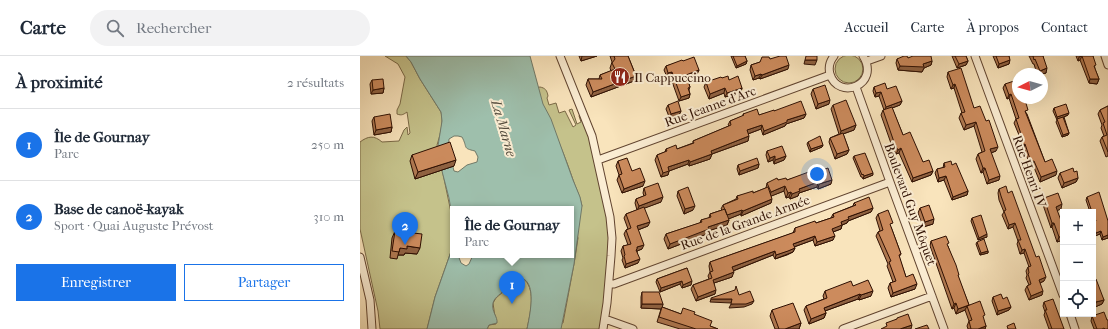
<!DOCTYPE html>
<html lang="fr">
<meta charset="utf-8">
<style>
:root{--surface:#fff;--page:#f2f2f3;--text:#1f2937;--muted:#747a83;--line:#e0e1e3;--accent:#1a73e8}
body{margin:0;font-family:"IM FELL French Canon",serif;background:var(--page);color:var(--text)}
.controls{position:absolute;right:12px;bottom:12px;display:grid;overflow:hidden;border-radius:0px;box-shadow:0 4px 16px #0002}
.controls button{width:36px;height:36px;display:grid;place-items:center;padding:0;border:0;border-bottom:1px solid var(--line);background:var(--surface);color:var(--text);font:20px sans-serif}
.compass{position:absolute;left:652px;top:12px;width:36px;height:36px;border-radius:50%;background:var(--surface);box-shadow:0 4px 16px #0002;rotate:264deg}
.you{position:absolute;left:457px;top:118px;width:14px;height:14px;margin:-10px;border:3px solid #fff;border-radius:50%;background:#1a73e8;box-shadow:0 0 0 6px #1a73e833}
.badge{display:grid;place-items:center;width:26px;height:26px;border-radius:50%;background:var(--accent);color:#fff;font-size:13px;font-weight:700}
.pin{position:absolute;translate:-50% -33px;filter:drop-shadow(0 1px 2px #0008)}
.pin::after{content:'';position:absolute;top:21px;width:14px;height:12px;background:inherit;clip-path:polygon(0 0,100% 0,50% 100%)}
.popup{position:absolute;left:90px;top:150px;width:124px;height:52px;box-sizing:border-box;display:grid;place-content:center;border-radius:0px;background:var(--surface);filter:drop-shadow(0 1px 3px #0005);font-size:13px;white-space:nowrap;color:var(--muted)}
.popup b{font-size:15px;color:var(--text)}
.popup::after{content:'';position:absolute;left:50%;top:100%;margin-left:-8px;border:8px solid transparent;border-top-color:var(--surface)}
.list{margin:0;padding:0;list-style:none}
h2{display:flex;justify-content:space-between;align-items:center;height:52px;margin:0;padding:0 16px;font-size:17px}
h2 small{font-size:13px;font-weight:400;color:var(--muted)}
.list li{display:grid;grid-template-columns:26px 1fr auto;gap:12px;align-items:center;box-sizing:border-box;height:72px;padding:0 16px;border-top:1px solid var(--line)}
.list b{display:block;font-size:15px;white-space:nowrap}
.list p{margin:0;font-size:13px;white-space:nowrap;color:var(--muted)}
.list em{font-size:13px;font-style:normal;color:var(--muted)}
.actions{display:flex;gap:8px;padding:12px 16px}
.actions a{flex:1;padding:9px 0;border:1px solid var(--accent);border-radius:0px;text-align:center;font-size:14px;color:var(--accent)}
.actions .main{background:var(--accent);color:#fff}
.icon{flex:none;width:22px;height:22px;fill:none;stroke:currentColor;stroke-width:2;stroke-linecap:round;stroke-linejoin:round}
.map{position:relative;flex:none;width:748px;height:273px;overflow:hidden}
header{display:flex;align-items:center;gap:24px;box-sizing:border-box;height:56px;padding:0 20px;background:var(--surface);border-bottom:1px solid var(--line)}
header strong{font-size:19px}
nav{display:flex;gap:22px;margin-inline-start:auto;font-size:14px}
.search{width:280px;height:36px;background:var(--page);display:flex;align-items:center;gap:10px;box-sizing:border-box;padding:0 14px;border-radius:22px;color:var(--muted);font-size:15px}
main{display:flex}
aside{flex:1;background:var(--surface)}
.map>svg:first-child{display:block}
</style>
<header>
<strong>Carte</strong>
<div class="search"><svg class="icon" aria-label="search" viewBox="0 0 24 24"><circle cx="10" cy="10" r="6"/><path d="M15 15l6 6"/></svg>Rechercher</div>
<nav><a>Accueil</a><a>Carte</a><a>À propos</a><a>Contact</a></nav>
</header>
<main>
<aside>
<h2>À proximité<small>2 résultats</small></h2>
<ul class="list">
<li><span class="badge">1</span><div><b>Île de Gournay</b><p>Parc</p></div><em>250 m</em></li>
<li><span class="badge">2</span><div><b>Base de canoë-kayak</b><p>Sport · Quai Auguste Prévost</p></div><em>310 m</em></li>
</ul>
<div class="actions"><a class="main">Enregistrer</a><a>Partager</a></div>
</aside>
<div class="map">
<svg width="748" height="273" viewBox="0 0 748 273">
<rect width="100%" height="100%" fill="#f9e4bc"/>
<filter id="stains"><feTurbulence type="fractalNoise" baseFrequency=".005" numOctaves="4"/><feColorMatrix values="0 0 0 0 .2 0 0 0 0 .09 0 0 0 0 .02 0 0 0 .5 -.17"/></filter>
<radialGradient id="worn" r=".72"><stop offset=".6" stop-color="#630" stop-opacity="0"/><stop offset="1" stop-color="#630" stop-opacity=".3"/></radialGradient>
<path fill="#c5c28b" stroke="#7a6846" d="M475 13a14 14 0 1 1 28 0a14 14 0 1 1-28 0Z
M25,0H46L51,6L60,23L81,56C84,66 80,79 77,89L93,166V190L75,241L67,273H20L18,255L0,173V86C8,80 14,79 22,86L39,85L44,74L47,71L48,79L50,77L47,56C44,58 42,60 37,58V54L40,48L45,21L38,8Z
M180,31C185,32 187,34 188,40L187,42L189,49L196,47L199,57L205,55L213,71L216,69L209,54L212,53L217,68L221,66L219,60L220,58L229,78L249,171V187L246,232L240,273H198L200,268L203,267L214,208L218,182L211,164L222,150C220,139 215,131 212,121C202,91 188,62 175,32Z
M157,221L165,224C176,236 170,258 167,273H127L129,269L136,268L133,247L136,242L144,235L148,227Z"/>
<path fill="#9ebfac" stroke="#717968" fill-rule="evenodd" d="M46,0H170L183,48L191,63L213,124L220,141L222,150L214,208L201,273H167C169,262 178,226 161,222C152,219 149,227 145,233C142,238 135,240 133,247C131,255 138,261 137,267L129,269L127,273H67L75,241L93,190V199H98L101,207L106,210L109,208L113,199H211V153H93V166L89,142L77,96L82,65L81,56L60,23L51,6ZM94,80H98L102,81C108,92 102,92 115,95L118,101L117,106L107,109L98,116L94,115L88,93L89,83Z"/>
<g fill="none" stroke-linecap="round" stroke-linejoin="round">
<g stroke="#614430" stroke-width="9">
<path id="street" d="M200,0L232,80L250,161L252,182L251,200L247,247L243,273
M474,0C470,5 468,11 470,18C478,45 521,29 503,0
M615,0L703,239
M745,0L748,9
M507,5L521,0
M496,31L530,126L584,273
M238,104L470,19
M0,201L10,244L12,273
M249,228H254L530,126
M710,258L715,273
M245,263L273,273
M483,273L572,240"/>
</g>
<use href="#street" stroke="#fbedd3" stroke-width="7"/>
</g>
<path fill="#af7850" stroke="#2e0f02" d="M219,0H237L221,5Z
M250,0H268L276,20L274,25L231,41L226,29L228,23H239L240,19L251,15L250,12L252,6Z
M371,0H385L387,5L386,8L376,12Z
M592,0H606L608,5L606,9L597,12Z
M633,0H649V8L638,12Z
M669,0H683L686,17L682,18H677L674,8H673Z
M716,0H733L735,13L739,23L737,28L729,27L720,4L718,5Z
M548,2L572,5L571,9L564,12L562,16L538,14L536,7L537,3Z
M410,3L428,13L400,23L399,22L393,24L390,14L391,9Z
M323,5L339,14L337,18L327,22L330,31L329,34L330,38L329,42L319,45L310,20L307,21L304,14L306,10Z
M588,16L614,52L636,95L631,97L639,124L627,128L623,116L621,117L616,103L618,98L622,96L614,70L604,74L599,62L601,57H602L594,32L591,33L587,21Z
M362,22L369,24L382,32L381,36L365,41L364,37L349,43L344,31L346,26Z
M12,24L24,32L23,37L11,38L10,28Z
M645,28L667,58L685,106L696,119L680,126L673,109L670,110L664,92L661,93L657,84L659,79L654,67L656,63L649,42L647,43L643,32Z
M514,31L527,33L542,45L540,49L532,52L543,79L563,106L573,115L571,119L552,126L539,97L536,98L533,93L521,59L523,54H524L519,40L515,41L513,35Z
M453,33L469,48L456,53L451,38Z
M308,49L321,55L319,59L310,63L306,53Z
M473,49L496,69L494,74L483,78L489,94L487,98L475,103L469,86L470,82L479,78L471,53Z
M748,50V100L746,101L740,85L742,81L744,80L741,72L742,69L738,58L740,54Z
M694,52L708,59L704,61L709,77L708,79L702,81L696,66L697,64L693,55Z
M414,55L446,58L444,62L426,68L425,70L403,79L401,73L388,78V85L352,98L350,103L329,110L328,108L309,115L308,119L301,121L295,104L297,99L305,96L306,93H317L333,87V85L369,70L368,69L370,65L383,60V58L399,59Z
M14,61L32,71L31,76L14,79L12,65Z
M448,86L463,89L462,91L450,96L447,88Z
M407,95L426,100L424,104L414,108L413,104L408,106L406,99Z
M52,99L94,110L55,123L50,105Z
M494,100L513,119L503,123L502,121H501L493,102Z
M258,105L272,115L283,130L262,137L257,124L259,119L256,110Z
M584,107L592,109L608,135L607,139L592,144L584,124L578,126L575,117L577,113L583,112Z
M399,108L398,112L379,119L377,113L378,109Z
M454,116H457L471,128L458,133L457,131L439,137L438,140L430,143L429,141L426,142L424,135L411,140V147L381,160V158L368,163L369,164L367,169L348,175L347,178L308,193L304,183L306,178L340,167L341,164L349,162L350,158L362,154L361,153L363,149L376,143L377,140L393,137L406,132L407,127L418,124H427Z
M714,116L718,122L716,126L702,132L698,122L700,117Z
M284,132L301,146L284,152L288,170L278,174L282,193L277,195L278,207L265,212L262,204L263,202L261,195L263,190L268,189L264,178L266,174L268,173L264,162L266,158L277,154L275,147L276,143L284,140L283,137Z
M639,133L648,137L684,225L680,227L682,239L669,244L665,234L667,230L669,229L666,222L667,219L666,215L668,211H669L664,197L660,198L657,188L658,185L653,171L648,173L642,159L644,156L639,144L638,137Z
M318,135L333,154L324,158L317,140Z
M727,141L748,182L742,184L740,178L735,180L734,176H733V166H734L733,164V156H730L726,144Z
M684,142L701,153L697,154L703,184L697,186L692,171L691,172L682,146Z
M494,147L513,152L511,156L488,165L487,167L482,169L481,173L473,176V184L455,190L453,184L434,191L435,192L433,196L427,199L415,203L413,199L373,215L372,221L354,227L355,238L336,245L331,233L333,229L349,223L348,220L350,216L349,210L350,206L433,177L435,172L456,167L471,162L473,158L493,150Z
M560,152L573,168L563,171L558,157Z
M518,158L531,171L541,198L539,201L546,221L555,233L531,241L528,232L530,227L533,226L527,210L528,208L516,180L518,176L520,175L516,162Z
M612,162L627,181L618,184L611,165Z
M35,175L57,198L45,197L44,199H38L37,203L30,202L32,182Z
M571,185L588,190L598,221L609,249L623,263L626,270L625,273H608L607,270L609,265L605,254L596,258L594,252L592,253L570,190Z
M617,186L628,195V197L620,199L616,188Z
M327,212L331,229L322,232L320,228L300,236L296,226L297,223Z
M733,224L744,244L742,248L735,251L733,246Z
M493,230L511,240L499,244L498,243L465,255L466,257L464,262L449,268L444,254L446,250L464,243L463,240L465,235Z
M282,236L303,248L302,251L321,258H334L350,270L358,273H320L297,266L301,253L281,252V241Z
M633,241L643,243L651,251L649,254L637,259L632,245Z
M684,246L704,273H689L684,259L685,256L683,250Z
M412,254L441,267L439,273H415L410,260Z
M732,260L747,264L748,273H734L731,265Z"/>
<path fill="#8f6141" stroke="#2e0f02" d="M222,0H237L221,5Z
M722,0L720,4L718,5L719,1Z
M445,4H457L455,9L444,8Z
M650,4L649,8L638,12L639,8Z
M387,5L386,8L376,12L377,10Z
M572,5L571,9L564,12L562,16L538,14L540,10L563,8Z
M608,5L606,9L597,12L599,8Z
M429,9L428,13L400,23L402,19Z
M687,12L686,17L682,18H679L680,15Z
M339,14L337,18L324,23L326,19Z
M312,16L310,20L307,21L308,17Z
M401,18L399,22L393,24L395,20Z
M276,20L274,25L231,41L233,36Z
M730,23H739L737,28L729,27Z
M595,28L594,32L591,33L593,29Z
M24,32L23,37L11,38L13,34Z
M365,32L364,37L349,43L350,38Z
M382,32L381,36L365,41L367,37Z
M521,36L519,40L515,41L516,37Z
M330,38L329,42L319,45L321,41Z
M651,38L649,42L647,43L649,39Z
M470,44L469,48L456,53L458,48Z
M542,45L540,49L524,55L526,51Z
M321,55L319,59L310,63L311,58Z
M709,57L708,59L697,64V61Z
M446,58L444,62L426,68L425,70L403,79L404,75L427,64Z
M616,66L614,70L604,74L606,69Z
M402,69L401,73L385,79L387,74Z
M496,69L494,74L480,79L481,75Z
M32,71L31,76L14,79L16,74Z
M709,77L708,79L702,81L703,79Z
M389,80L388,85L349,99L351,95Z
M665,88L664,92L661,93L662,89Z
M463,89L462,91L450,96L451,93Z
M638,91L636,95L628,98L630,93Z
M541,92L539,97L536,98L538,94Z
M489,94L487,98L475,103L477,98Z
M352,98L350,103L329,110L330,106Z
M415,100L413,104L408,106L410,102Z
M426,100L424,104L414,108L415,104Z
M96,104L94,110L55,123L58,116Z
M329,104L328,108L309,115L308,119L301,121L303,117L308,111Z
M674,105L673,109L670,110L671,106Z
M399,108L398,112L379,119L380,115Z
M623,112H625L623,116L621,117Z
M573,115L571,119L552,126L553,122Z
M697,115L696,119L680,126L681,121Z
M513,117V119L503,123L504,120Z
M586,120L584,124L578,126L579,122Z
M640,120L639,124L627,128L629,124Z
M718,122L716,126L702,132L704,127Z
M472,124L471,128L458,133L459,128Z
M285,125L283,130L262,137L264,133Z
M458,126L457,131L439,137L438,140L430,143L432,138L439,133Z
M425,130L424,135L409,141L411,136Z
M608,135L607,139L592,144L593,141Z
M431,136L429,141L426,142L428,137Z
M303,141L301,146L277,155L279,150Z
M412,143L411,147L381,160L383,155Z
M702,148L701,153L694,156L696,151Z
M335,150L333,154L324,158L325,153Z
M513,152L511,156L488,165L487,167L482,169L481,173L470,177L472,173L488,161Z
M382,154L381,158L366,164L367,159Z
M574,163L573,168L563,171L565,166Z
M369,164L367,169L348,175L347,178L308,193L310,188L348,171Z
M290,166L288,170L275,175L277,170Z
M655,167L653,171L648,173L649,169Z
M692,167H694L692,171L691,172Z
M741,175L740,178L735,180L736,177Z
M627,178V181L618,184L619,182Z
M748,179V182L742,184L743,181Z
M455,180L453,184L431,192L433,188Z
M475,180L473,184L455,190L457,186Z
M703,180V184L697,186L699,181Z
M284,189L282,193L277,195L276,198L277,191Z
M47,190L60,192L57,198L45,197L44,199H38L40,192Z
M435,192L433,196L415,203L416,199Z
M665,193L664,197L660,198L662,194Z
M415,195L413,199L370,216L372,211Z
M628,195V197L620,199L621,197Z
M280,203L278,207L265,212L266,208Z
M374,216L372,221L351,228L353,224Z
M686,221L684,225L678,228L679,224Z
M322,225L320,228L300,236L301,232Z
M332,225L331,229L322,232L323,229Z
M557,228L555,233L531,241L533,237Z
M356,234L355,238L336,245L338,241Z
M513,235L511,240L499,244L501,239Z
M683,235L682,239L669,244L671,240Z
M500,238L498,243L462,256L464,252Z
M351,243H372L371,247L350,246Z
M744,244L742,248L735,251L736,246Z
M394,245L392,248L384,251L369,252L371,248Z
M596,247L594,252L592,253L594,248Z
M282,248H303L302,253L281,252Z
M607,250L605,254L596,258L598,253Z
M651,251L649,254L637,259L638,255Z
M466,257L464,262L449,268L451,263Z
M441,267L439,273H425Z
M552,269L551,273H540Z
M626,270L625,273H618Z"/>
<path fill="#cc8b5d" stroke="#2e0f02" d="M254,0H268L276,20L233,36L228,23H242L240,19L255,13L252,7L255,3Z
M373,0H385L387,5L377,10Z
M420,0H426L429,9L402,19L401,18L395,20L391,9L400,6L402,1H409L410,3Z
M446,0H457V4H445Z
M544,0H547L548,2L553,0H571L572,5L563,8L564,11L540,10L537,3Z
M595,0H606L608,5L599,8Z
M636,0H649L650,4L639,8Z
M673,0H683L687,12L680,15L675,3L674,4Z
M722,0H733L736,9L734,10L739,23H730Z
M334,1L339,14L326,19L330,31L328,32L330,38L321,41L312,16L308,17L306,10L322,4L323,5Z
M601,12L614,52L620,50L626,65L629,64L638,91L630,93L640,120L629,124L625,112H623L618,98L625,95L616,66L606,69L601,57L605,56L595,28L593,29L588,16Z
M368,20L369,24L378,20L382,32L367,37L365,32L350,38L346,26L361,21L362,22Z
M23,23L24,32L13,34L12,24Z
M654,25L658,36V42H660L661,45L665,44L668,54L665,55L685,106L692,103L697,115L681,121L674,105L671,106L665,88L662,89L659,79L661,78L656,63L659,62L651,38L649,39L645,28Z
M525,27L527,33L536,30L542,45L526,51L521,36L516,37L514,31Z
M465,29L470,44L458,48L453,33Z
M486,44L496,69L481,75L473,49Z
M318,45L321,55L311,58L308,49Z
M441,45L446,58L427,64V66L404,75L402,69L387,74L389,80L351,95L352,98L330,106L329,104L308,111L309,115L303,117L297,99L307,95L306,93L316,89L317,93L334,87L333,85L371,69L370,65L384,59L383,58L397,53L399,59L414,54V55Z
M706,48L709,57L697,61L694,52Z
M748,50V96L742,81L747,79L743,67L745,66L740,54Z
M532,51L543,79L550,76L563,106L569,104L573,115L553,122L541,92L538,94L535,89L523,54Z
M30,58L32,71L16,74L14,61Z
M703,61L709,77L703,79L697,63Z
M483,77L489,94L477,98L470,82Z
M460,80L463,89L451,93L448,86Z
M90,86L96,104L58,116L52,99Z
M422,90L426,100L415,104V100L410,102L407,95Z
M505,97L513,117L504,120L503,118L502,119L494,100Z
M267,102L272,115L280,112L285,125L264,133L259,119L262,118L258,105Z
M397,102L399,108L380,115L378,109Z
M591,105L592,109L596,107L608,135L593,141L586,120L579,122L577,113L585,111L584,107Z
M468,112L472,124L459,128L458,126L439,133L440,135L432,138L431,136L428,137L425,130L411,136L407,127L417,122L418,124L426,122L427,124L454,114V116L457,114V116Z
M713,112L714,116L717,115L718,122L704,127L700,117Z
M298,127L303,141L279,150L276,143L286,139L284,132Z
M646,130L648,137L652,135L676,201L679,200L686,221L679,224L683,235L671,240L667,230L671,228L668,218L669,217L668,211L671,210L665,193L662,194L658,184H661L655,167L649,169L644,155L646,154L641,140L639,133Z
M328,131L335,150L325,153L318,135Z
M408,131L412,143L383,155L382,154L367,159L363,149L378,143L377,140L393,135V137Z
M739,136L748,165V179L743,181L741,175L736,177L735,173L733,174V166L736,165L733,156H732L727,141Z
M698,137L702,148L696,151L703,170V180L699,181L694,167H692L684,142Z
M509,141L513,152L488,161L489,163L481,166L482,169L472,173L475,180L457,186L455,180L433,188L435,192L428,195L416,199L415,195L372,211L374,216L353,224L356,234L338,241L333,229L352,222L350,216L353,215L350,206L435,176V172L455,165L456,167L474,161L473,158L496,149L494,147Z
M569,149L574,163L565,166L560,152Z
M284,151L290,166L277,170L284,189L277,191V193L276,194L280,203L266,208L264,200L265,199L263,190L271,188L266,174L271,172L266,158Z
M365,153L369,164L348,171L349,173L310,188L306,178L342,166L341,164L351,161L350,158Z
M528,154L533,167L530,168L541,198L539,199L546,221L553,218L557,228L533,237L530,227L536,225L529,206L531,205L518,176L523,174L518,158Z
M621,159L627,178L619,182L612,162Z
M35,175L62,178L60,192L47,190V193L40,192L39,196L32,195Z
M586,180L589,187L587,188L596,209L599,219H598L609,249L598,253L596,247L594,248L571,185Z
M624,183L628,195L621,197L617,186Z
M327,212L332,225L323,229L322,225L301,232L297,223Z
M736,223L744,244L736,246L734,241H733V224Z
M508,224L513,235L501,239L500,238L464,252L466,257L451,263L446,250L467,242L465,235L491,225L493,230Z
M376,230L379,239L390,235L394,245L386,248H371L372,243H351V242L375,234Z
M282,236H299L303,248H282Z
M641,238L643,243L647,241L651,251L638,255L633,241Z
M693,243L704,273H692L687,259L685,254H687L684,246Z
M620,245L625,259L623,260L626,270L618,273H611L609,265L612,264L607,250Z
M433,247L441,267L425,273H419L412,254Z
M302,251L321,258L323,252L335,256L334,258L352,265L350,270L358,273H336L299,261Z
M744,256L747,264H748V273H745L744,272L742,273H737L732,260Z
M548,258L552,269L540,273H521L527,270L526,267L537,263V262Z
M654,267L656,273H648L647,270Z
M567,269L569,273H555Z"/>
<defs>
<g id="restaurant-disc" transform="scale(1)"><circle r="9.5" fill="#8f2418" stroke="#fbedd3"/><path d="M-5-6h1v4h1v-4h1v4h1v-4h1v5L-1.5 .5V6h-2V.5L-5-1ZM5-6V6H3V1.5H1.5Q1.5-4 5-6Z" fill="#fff"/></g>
</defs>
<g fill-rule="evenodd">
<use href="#restaurant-disc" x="260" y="21"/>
</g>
<g text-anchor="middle" stroke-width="4" stroke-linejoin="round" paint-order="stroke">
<g font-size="13" fill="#2e0f02" stroke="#fbedd3" text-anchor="start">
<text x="274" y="26">Il Cappuccino</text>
</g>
<g font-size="13" fill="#2e0f02" stroke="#fbedd3">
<text transform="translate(350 50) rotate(-20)" y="5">Rue Jeanne d'Arc</text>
<text transform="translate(670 115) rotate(70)" y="5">Rue Henri IV</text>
<text transform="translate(551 148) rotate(70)" y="5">Boulevard Guy Môquet</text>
<text transform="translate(385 166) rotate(-20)" y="5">Rue de la Grande Armée</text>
</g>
<g font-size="14" font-style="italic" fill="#554d3e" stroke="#fbedd3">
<text transform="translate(144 72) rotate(74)" y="5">La Marne</text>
</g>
</g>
<rect width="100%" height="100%" filter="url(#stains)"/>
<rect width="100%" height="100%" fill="url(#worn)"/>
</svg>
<div class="controls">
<button>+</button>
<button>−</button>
<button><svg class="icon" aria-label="locate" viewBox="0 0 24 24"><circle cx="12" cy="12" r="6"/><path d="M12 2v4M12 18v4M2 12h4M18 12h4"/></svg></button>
</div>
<svg class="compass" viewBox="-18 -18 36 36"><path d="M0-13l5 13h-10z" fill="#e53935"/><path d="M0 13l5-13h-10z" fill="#747a83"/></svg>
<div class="you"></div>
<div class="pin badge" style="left:152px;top:248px">1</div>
<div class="popup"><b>Île de Gournay</b>Parc</div>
<div class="pin badge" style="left:45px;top:189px">2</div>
</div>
</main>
